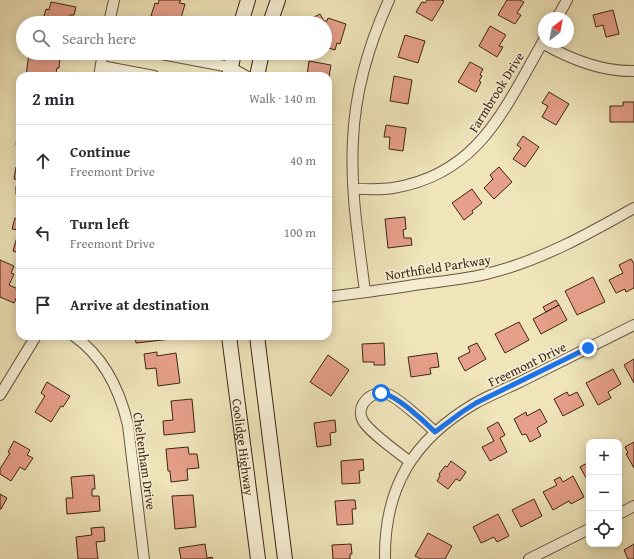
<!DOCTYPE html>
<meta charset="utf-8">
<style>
:root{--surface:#fff;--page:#f2f2f3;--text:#2b2b33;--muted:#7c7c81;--line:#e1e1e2}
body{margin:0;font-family:"Gentium Book Plus",serif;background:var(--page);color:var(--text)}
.controls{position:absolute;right:12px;bottom:12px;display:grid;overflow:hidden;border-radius:8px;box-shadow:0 2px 10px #0003}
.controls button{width:36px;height:36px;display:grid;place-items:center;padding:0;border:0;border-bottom:1px solid var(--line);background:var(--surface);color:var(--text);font:20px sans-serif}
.compass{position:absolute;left:538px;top:12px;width:36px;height:36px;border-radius:50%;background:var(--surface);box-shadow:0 2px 10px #0003;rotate:32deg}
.stop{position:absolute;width:12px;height:12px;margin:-9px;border:3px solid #1a73e8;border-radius:50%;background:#fff}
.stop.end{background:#1a73e8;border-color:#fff;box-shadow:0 1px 4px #0008}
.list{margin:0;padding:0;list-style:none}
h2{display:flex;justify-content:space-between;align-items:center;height:52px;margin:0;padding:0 16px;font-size:17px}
h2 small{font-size:13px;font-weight:400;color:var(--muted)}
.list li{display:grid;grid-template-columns:26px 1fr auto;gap:12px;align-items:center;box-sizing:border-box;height:72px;padding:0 16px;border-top:1px solid var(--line)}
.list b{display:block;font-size:15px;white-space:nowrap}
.list p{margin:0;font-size:13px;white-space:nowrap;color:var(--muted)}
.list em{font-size:13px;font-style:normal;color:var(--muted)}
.icon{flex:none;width:22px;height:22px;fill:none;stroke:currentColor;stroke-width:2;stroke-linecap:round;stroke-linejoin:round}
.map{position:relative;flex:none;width:634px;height:559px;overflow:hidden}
.search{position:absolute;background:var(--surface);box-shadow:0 2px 10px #0003;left:16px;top:16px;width:316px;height:44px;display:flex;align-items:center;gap:10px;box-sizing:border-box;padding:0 14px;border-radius:22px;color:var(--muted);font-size:15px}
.panel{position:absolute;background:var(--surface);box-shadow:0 2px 10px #0003;left:16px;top:72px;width:316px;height:268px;border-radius:12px}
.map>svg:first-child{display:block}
</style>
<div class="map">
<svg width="634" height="559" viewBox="0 0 634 559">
<rect width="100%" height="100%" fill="#efe4ba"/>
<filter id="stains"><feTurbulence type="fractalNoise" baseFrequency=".005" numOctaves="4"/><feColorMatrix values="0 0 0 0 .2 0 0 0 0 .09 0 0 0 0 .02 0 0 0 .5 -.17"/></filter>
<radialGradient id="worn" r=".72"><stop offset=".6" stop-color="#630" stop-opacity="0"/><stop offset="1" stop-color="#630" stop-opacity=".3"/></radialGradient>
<path fill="#e69f8a" stroke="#3e2515" d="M159,0H181L179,3L185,4L180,22L178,23L151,16L155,3L158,4Z
M427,0H441L444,1L432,21L416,12L422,2L425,3Z
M507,0H520L524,2L517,13L521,15L515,24L498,15Z
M51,2L76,7L74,15H70L68,23H42L46,9L49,10Z
M613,10L619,34L606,37L603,25L596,27L593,15Z
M320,14L324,21H327L328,18L346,24L340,44L337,43L335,50L325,47V23H312L310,19Z
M490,26L506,35L499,46L503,47L497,57L479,46Z
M405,35L425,41L418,63L398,57Z
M29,53L60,57L59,68H57L56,73H53L52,76H26Z
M309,61L331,65L329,77L307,76Z
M470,62L483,69L480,75L482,76L479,81L481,82L476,92L458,82Z
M394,76L412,80L408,104L390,101Z
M549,92L569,104L556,125L542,117L548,106L542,103Z
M623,102H634V122H610V106H623Z
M386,125L406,128L403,151L389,149L390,137H384Z
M18,130H20V146L16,145Z
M523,136L539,147L525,167L513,159L521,148L517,145Z
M16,167H20V180L14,179Z
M499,167L512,182L494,199L484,188L493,179L490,175Z
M16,186H20V194H16Z
M472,189L482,203L472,211L473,213L464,220L452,203Z
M405,217L406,229L403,230L404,238H411L412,245L388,248L385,219Z
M15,218L20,220V253L13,251L19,230L12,229Z
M631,259L634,264V288L626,292L625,289L616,293L609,280L623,273L619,265Z
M0,260L14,266L11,273L14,274L9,285L20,290L14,303L0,297Z
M593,277L605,302L577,315L565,291Z
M556,300L559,305L546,312L543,307Z
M559,305L567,320L541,334L533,319Z
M519,322L529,340L505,353L495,334Z
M135,336H171V339L136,343Z
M384,343L385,365H374V362H363L362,344Z
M477,343L486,359L465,371L458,358L470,352L468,347Z
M157,352V356L176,353L180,383L158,386L156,368L146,369L144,354Z
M437,353L439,367L430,368L431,374L411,377L408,357Z
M328,355L349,370L331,396L310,382Z
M634,359V383L624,365Z
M613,369L621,384L608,392L611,398L598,405L586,383Z
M47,382L70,396L63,407L61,406L51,422L35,412L45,396L41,393Z
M567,392L569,396L577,392L584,405L563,416L554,399Z
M192,399L195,432L164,435L163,421L173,420L171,401Z
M540,409L547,422L537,428L541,436L530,442L526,434L522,435L514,419L526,412L527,416Z
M335,420L336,432L330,433L331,445L317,447L314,423Z
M498,422L505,435L500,438L507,452L490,461L482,447L494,441L487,428Z
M14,441L30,450L27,455L33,458L25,470L20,467L11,481L0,474V469L10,453L8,452Z
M634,442V468L626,454L628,453L625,447Z
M188,447L189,454H197L199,468L187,469L188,480L171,482L170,471H168L166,449Z
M363,459L364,470L359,471L360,483L342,484L341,461Z
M451,461L466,472L460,481L456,479L448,489L437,481L440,476L439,474L445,466L447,467Z
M589,462V483L580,467Z
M94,475L95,489H92V496H99L100,511L67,514L66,498H73L71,477Z
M573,476L584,497L571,504L569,501L553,510L543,492L557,485L554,480L560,477L563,482Z
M0,494L7,498L1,509H0Z
M193,495L196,527L175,529L172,496Z
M534,499L542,516L521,527L512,510Z
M351,500H355L356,509H352L353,524L337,525L335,501Z
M498,514L509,536L497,542L494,537L481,543L473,527Z
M104,527L105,541L96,542L98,559H78L76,537L92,535L91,528Z
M428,533L452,546L445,559H421L415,556Z
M205,544L207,558L212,557L213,559H181L179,548Z
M351,544L352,554H350V559H333L332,545Z
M634,544V559H628L624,550Z"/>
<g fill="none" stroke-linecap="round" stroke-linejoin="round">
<g stroke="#6a553e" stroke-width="12">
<path id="minor" d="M557,18L567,0
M109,23L114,0
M542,43C570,59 601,72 634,71
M156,53L230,67L246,76
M101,66L154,76
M99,76L103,53
M354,189C367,189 381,190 393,188C480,174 505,107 544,40
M365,292C359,242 350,191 353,140C355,91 369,44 389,0
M328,297C359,293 390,289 421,284C444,281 468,279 490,273C542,260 588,234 634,208
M74,336C104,357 120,391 128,425L144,559
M0,395L36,336
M410,462C398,452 371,434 363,421C360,416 360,409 363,404C368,396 377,391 387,394C396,396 427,424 435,432
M619,514L634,506
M385,559C384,488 413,440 474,404C488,396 505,389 520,382C558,363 596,344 634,325
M529,559L589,529"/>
</g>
<g stroke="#3e2515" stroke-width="16">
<g id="secondary">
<path d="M241,23L248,0"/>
<path d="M270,23L278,0"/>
<path d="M229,76L234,53"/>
<path d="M257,76L262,53"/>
<path id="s1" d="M229,336L258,559"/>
<path d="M257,336L285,559"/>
</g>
</g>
<use href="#minor" stroke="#f5edd2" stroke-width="10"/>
<use href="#secondary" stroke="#f5edd2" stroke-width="14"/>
</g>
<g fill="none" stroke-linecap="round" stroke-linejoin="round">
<path stroke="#1a73e8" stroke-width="5" d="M381,393C395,394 424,421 435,432L462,412L476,403L588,348"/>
</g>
<g text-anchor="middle" stroke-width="3.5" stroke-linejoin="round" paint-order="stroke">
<g font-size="13" fill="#3e2515" stroke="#f5edd2">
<text transform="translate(496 92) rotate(-58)" y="5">Farmbrook Drive</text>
<text transform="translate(438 267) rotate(-9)" y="5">Northfield Parkway</text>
<text transform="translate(527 364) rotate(-26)" y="5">Freemont Drive</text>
<text dy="5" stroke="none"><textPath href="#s1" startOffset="112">Coolidge Highway</textPath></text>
<text transform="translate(145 461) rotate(82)" y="5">Cheltenham Drive</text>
</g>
</g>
<rect width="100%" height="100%" filter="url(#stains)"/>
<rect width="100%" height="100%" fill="url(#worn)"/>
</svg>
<div class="controls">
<button>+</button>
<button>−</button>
<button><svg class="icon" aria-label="locate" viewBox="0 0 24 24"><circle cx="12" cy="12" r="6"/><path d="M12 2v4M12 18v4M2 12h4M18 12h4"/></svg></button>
</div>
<svg class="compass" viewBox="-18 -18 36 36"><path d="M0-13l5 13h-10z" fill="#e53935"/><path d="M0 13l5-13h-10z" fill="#7c7c81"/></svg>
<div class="stop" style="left:381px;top:393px"></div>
<div class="stop end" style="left:588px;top:348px"></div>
<div class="search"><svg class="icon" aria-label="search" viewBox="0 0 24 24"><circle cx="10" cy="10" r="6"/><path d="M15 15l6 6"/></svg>Search here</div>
<section class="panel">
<h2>2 min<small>Walk · 140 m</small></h2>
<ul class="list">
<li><svg class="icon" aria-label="ahead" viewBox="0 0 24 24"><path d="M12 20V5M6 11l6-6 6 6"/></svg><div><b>Continue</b><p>Freemont Drive</p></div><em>40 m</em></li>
<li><svg class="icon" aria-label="left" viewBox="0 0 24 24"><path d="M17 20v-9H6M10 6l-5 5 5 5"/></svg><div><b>Turn left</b><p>Freemont Drive</p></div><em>100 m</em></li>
<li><svg class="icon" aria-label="arrive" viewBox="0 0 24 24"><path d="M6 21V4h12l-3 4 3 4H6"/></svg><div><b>Arrive at destination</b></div></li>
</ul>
</section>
</div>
